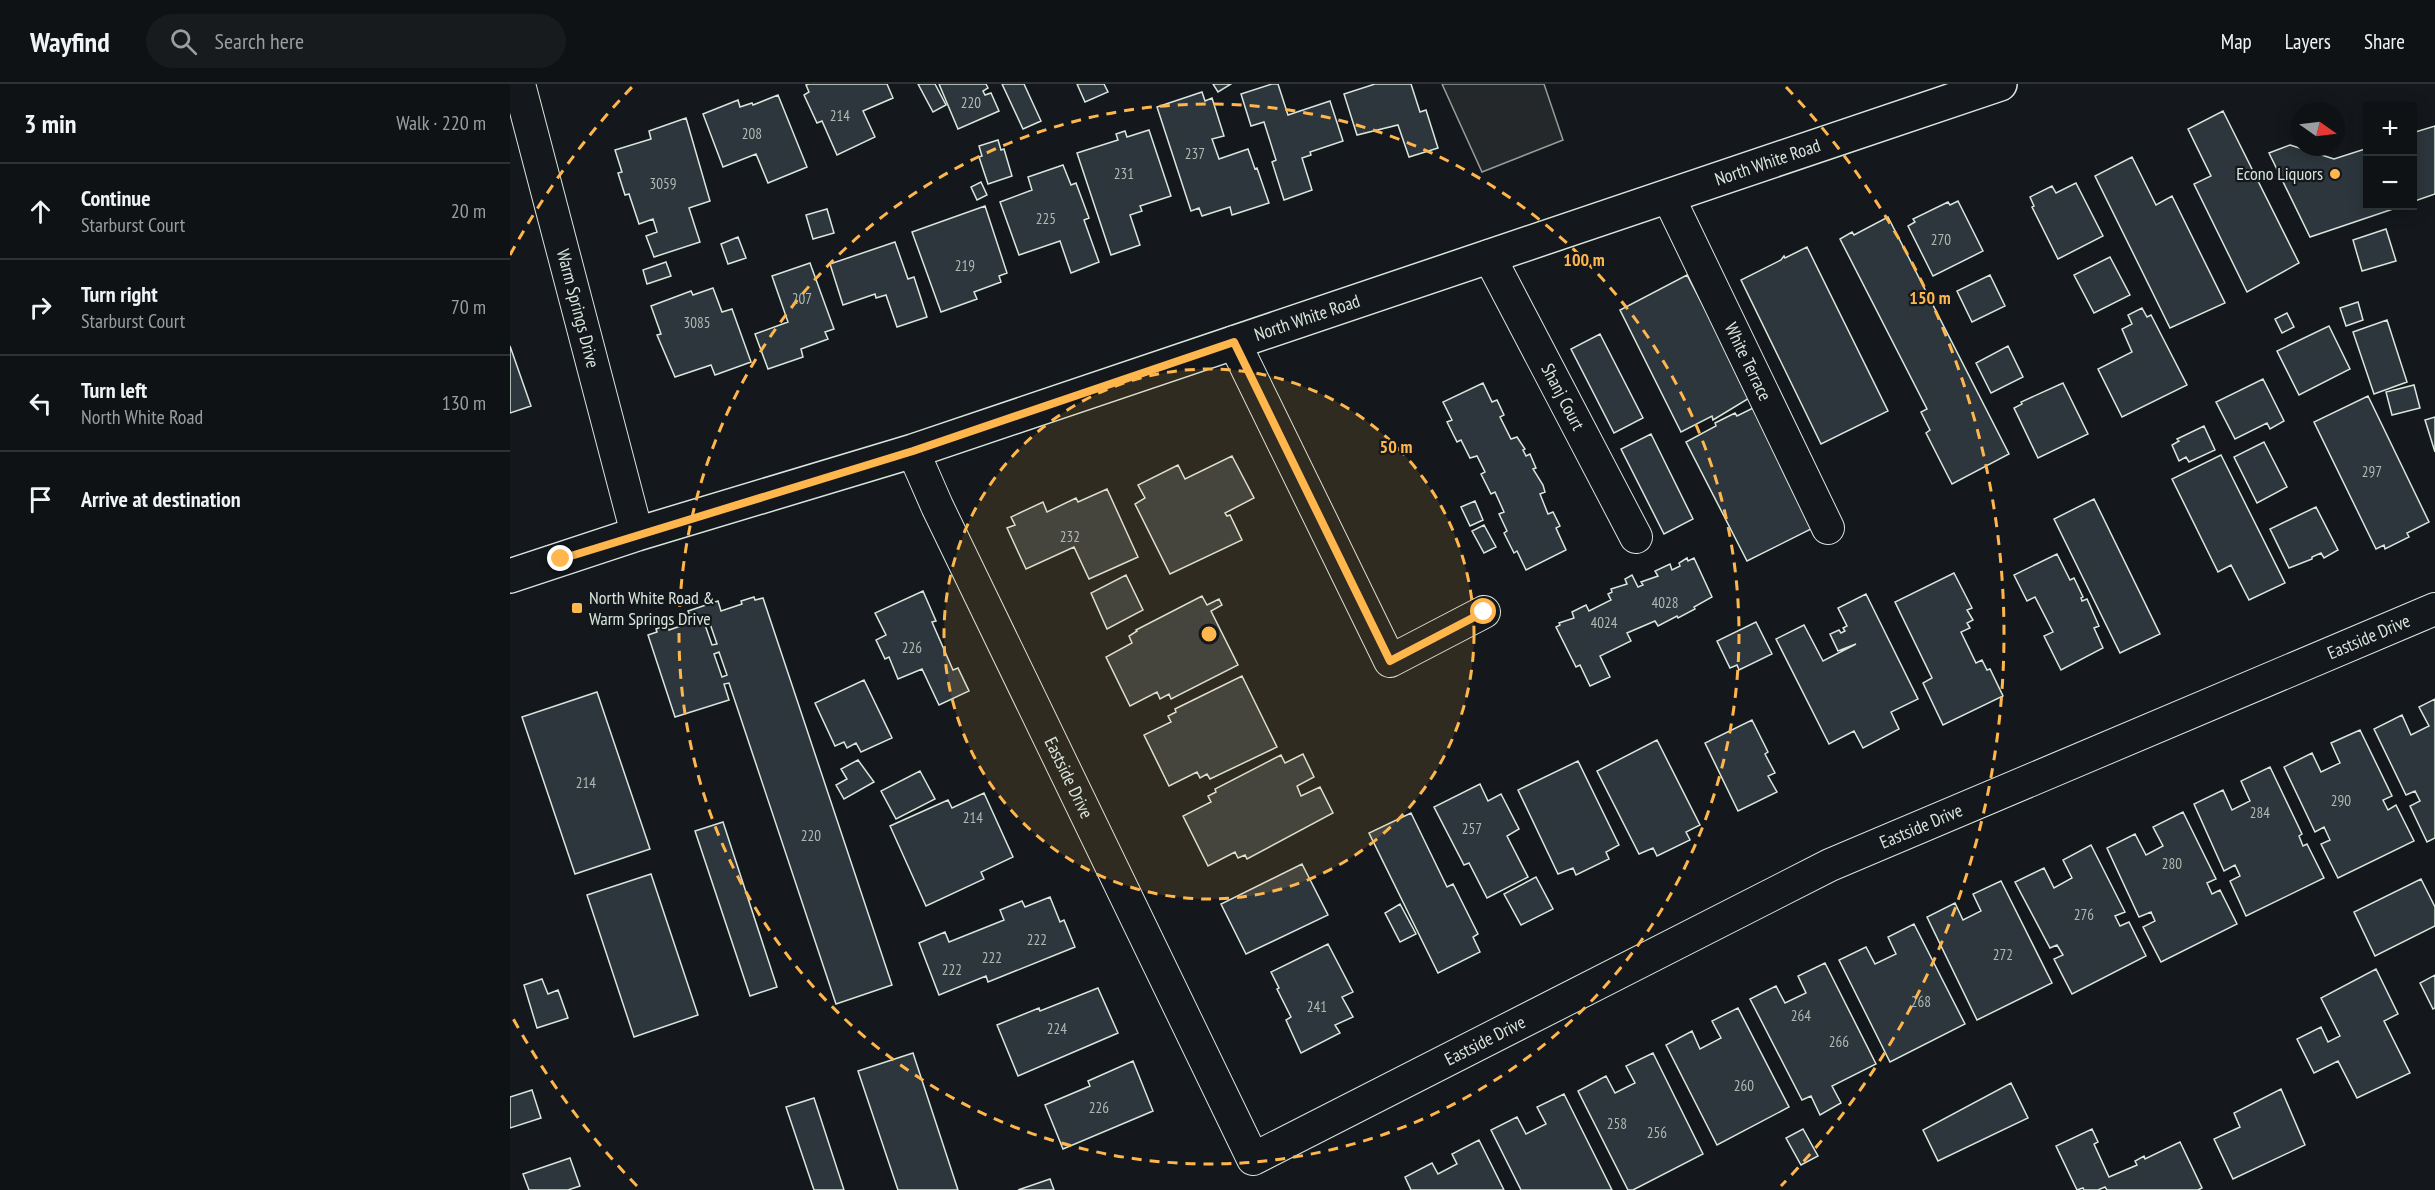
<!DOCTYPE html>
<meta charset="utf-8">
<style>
:root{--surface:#0f1215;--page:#181b1e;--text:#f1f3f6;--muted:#9b9ea0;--line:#2f3234}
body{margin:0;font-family:"PT Sans Narrow",sans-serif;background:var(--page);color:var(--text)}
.controls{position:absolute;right:18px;top:18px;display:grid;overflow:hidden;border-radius:0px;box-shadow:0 3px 15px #0003}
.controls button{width:54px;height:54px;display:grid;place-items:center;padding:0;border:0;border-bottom:2px solid var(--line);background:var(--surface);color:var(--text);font:30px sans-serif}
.compass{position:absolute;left:1781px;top:18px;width:54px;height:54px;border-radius:50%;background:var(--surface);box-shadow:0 3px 15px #0003;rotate:104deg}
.stop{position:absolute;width:18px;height:18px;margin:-14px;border:4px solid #ffb74d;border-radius:50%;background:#fff}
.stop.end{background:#ffb74d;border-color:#fff;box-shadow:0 2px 6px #0008}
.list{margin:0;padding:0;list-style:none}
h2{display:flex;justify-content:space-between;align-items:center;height:78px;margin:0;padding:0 24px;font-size:26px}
h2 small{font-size:20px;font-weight:400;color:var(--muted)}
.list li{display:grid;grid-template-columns:39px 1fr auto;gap:18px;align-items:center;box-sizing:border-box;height:96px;padding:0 24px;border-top:2px solid var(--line)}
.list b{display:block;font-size:22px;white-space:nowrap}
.list p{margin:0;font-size:20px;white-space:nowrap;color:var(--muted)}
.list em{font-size:20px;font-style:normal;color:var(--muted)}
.icon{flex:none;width:33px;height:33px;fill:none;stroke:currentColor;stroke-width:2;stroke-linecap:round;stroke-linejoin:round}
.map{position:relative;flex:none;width:1925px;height:1106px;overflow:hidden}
header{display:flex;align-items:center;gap:36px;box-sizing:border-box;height:84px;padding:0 30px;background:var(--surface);border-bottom:2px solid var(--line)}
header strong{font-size:28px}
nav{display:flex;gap:33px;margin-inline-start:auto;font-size:21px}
.search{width:420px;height:54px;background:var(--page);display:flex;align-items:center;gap:15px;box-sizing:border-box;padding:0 21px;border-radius:33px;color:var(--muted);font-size:22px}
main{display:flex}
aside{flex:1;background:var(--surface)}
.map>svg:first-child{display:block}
</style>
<header>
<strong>Wayfind</strong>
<div class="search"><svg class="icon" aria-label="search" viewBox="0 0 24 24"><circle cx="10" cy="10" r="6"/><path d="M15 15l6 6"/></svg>Search here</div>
<nav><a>Map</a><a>Layers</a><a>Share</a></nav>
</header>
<main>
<aside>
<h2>3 min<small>Walk · 220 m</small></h2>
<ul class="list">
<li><svg class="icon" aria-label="ahead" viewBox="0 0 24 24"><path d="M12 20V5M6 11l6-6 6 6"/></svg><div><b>Continue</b><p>Starburst Court</p></div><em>20 m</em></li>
<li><svg class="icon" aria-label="right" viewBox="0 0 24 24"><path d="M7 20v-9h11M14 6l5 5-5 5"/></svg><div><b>Turn right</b><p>Starburst Court</p></div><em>70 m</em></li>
<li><svg class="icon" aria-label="left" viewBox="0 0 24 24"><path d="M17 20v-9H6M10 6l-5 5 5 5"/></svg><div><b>Turn left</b><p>North White Road</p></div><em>130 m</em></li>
<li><svg class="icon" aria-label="arrive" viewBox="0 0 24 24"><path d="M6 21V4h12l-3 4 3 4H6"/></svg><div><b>Arrive at destination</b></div></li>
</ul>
</aside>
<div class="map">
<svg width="1925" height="1106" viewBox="0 0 1925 1106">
<rect width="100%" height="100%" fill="#14181c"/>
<path fill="#24282b" stroke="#939e99" stroke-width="1.5" d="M932,0H1034L1053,56L972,88Z"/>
<path fill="#2c363c" stroke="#d8e6dc" stroke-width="1.5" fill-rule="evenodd" d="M299,0H377L383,14L353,27L365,53L327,71L312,37L307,39L294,11L299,8L296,1Z
M408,0H425L436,21L423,28Z
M429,0H476L478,4L473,7L475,11L481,9L489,27L448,45Z
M492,0H514L531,37L513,45Z
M567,0H594L598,8L575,18Z
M703,0H721L708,8Z
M762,0H768L778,31L820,17L833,57L800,68L801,71L792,74L802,106L774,116L762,78L766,76L754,38L741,42L731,10Z
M865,0H901L910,28L916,26L928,64L899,73L888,41L847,51L834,10Z
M692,8L695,17L702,14L714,52L702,55L709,75L738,65L745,85L747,84L759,119L722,131L720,123L692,132L689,124L681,127L647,23Z
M268,11L297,83L258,99L246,70L213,83L193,30L228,16L230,23L242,19L243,21Z
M1713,27L1789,179L1737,208L1684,100L1701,92L1678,45Z
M176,34L200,117L179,124L190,158L144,173L136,152L147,148L143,135L129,140L119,110L115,111L108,89L112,88L105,66L141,55L139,47Z
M1925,42V110L1902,118V49Z
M639,46L661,112L630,122L632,127L620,131L630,161L601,171L567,69L608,56L606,50L615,47L617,53Z
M488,56L491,66L494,65L502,92L478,100L469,73L472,72L469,62Z
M1780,61L1824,75L1858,64V122H1892L1800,153L1759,69Z
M1622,73L1646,121L1662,112L1715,219L1660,244L1585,92Z
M553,81L561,101L566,99L579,134L574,136L589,178L561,189L550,157L509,171L490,118L522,106L518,93Z
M471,98L477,111L467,116L461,103Z
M1566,99L1593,152L1548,175L1522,123L1524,122L1520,113L1542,102L1546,109Z
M1448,117L1473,167L1423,192L1398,142L1405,138L1403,135L1438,118L1440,121Z
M475,122L497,189L489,192L491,198L464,208L467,215L431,228L402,148Z
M317,125L324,149L303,155L296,131Z
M1378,133L1499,370L1442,400L1416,349L1420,346L1411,328L1417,325L1330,155L1342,148L1344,151Z
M1876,145L1886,177L1852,187L1843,156Z
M228,153L236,174L218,180L211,160Z
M385,158L398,195L404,193L417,233L387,243L376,211L366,214L365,210L333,221L320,180Z
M1297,163L1378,327L1311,360L1231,196L1271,176L1274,172L1275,174Z
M1600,173L1620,211L1584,229L1564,191Z
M156,178L161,192L137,200L133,186Z
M300,179L324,245L315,248L318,255L291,265L293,273L258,285L245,250L278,238L262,192Z
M1177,191L1241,313L1203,336L1202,332L1171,348L1110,226Z
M1480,191L1495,222L1462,238L1447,207Z
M203,204L212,228L222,225L241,278L205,291L201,281L165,293L147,251L151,250L141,222L181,207L183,211Z
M1848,218L1853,236L1836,242L1830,224Z
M1632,224L1637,233L1641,231L1677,301L1612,333L1588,285L1622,268L1612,245L1622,240L1618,231Z
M1777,229L1784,243L1772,249L1765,235Z
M1877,236L1897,298L1864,310L1843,248Z
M1819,242L1840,285L1789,311L1767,267Z
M1090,250L1133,334L1104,349L1061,265Z
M0,262L21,322L0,329Z
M1498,262L1513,293L1481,309L1466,279Z
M1753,295L1774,337L1760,345L1757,339L1725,355L1706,318Z
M973,299L982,318L987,316L994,331L990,333L1001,355L1007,353L1015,365L1013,366L1016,372L1020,370L1026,384L1023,385L1033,401L1035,408L1030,410L1038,430L1043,428L1050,442L1046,444L1056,466L1016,486L1007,467L1004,469L994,449L997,447L989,430L994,428L985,408L981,410L971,390L975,388L967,372L960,374L951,356L947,358L937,338L942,336L933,318Z
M1553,299L1578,350L1528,374L1504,324L1512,320L1511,318Z
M1904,301L1910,324L1882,331L1876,308Z
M1858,312L1919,438L1897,449L1899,453L1875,465L1874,461L1866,465L1804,338Z
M1245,323L1305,443L1237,477L1176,358L1206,342L1205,339L1225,329L1227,332Z
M1925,333V368L1915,336Z
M1694,342L1705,366L1679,378L1676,373L1669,377L1662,361L1669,357L1667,355Z
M1141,350L1183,435L1154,450L1111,365Z
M1754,358L1777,403L1747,419L1724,373Z
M1711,371L1775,499L1739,516L1721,481L1708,488L1662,395Z
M722,372L744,414L715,429L717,432L720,431L732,456L660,490L625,420L635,414L628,401L668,381L675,395Z
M597,405L628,473L579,495L564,463L516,485L497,444L505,441L501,433L533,418L537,428L566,414L568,418Z
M1584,415L1650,550L1610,569L1544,435Z
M965,417L973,436L960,442L951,423Z
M1806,423L1828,466L1814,474L1811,469L1802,473V475L1779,484L1760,445Z
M974,441L986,463L974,469L962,447Z
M1547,470L1560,496L1564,494L1573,513L1571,514L1572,517L1577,515L1589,542L1584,544L1593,564L1551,586L1534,552L1543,548L1525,513L1517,517L1504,491Z
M1177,474L1178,477L1184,474L1202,513L1184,523L1185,525L1168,534L1167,532L1148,542L1145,537L1117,549L1121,557L1090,572L1100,593L1080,602L1070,581L1066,583L1046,543L1050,541L1049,539L1064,534L1062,528L1076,521L1079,527L1101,516L1098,510L1102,508L1101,505L1117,500L1115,495L1122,491L1128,503L1133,501L1131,498L1148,492L1145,487L1160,480L1162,486L1170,482L1169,479Z
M1444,489L1462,524L1457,526L1463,536L1457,539L1460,544L1451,548L1466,579L1472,576L1477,586L1480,585L1493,612L1433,641L1413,599L1422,594L1385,518Z
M616,491L633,526L597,545L581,509Z
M413,507L426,537L422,538L443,586L448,584L459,607L429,621L412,585L388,595L379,573L375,575L366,556L376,551L365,529Z
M1356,510L1408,615L1381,628L1389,645L1353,664L1344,647L1319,660L1266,555L1294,541L1313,577L1346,560L1328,567L1320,550L1329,546L1331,549L1335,547L1333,544L1337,542L1328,524Z
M692,512L697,521L709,515L712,521L701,527L728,581L661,615L659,610L650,615L647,608L620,622L596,573L622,559L619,552L627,547L626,546Z
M244,513L245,516L253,514L382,901L326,920L219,599L214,600L219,616L165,633L138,551L147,548L146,545L157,541L159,546L182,538L178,527L208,517L211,527L232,520L231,517ZM198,534L207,560L202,561L193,535ZM209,568L217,591L212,593L204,570Z
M1246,538L1262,570L1229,586L1227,581L1220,584L1207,557Z
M732,592L767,663L700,695L697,690L690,694L687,688L659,702L634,651L661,638L658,632L666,628L665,625Z
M354,596L382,654L351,668L346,659L337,664L334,658L325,662L305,619Z
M87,608L140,765L65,790L12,633Z
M1925,615V754L1917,758L1900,722L1910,717L1905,707L1896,711L1864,645L1892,631L1901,651L1919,642L1909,623Z
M1242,636L1258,668L1255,670L1265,689L1258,692L1267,708L1228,727L1195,659Z
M1850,646L1882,712L1873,716L1878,726L1886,721L1904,757L1828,794L1811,760L1820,756L1814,743L1805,748L1774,683L1802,669L1811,688L1830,679L1821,659Z
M1147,656L1190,741L1176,748L1180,756L1147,772L1143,764L1129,770L1087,687Z
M793,670L804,693L787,702L791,712L810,703L823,729L737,775L735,771L728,774L725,768L698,782L673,732L701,718L698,712L706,708L705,705L771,671L775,679Z
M348,676L364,698L334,715L326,701L337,695L331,685Z
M1068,677L1109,761L1096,768L1099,775L1066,791L1063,784L1048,790L1008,706Z
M1760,683L1792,750L1789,752L1793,762L1797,760L1814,794L1736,832L1720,797L1730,792L1725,781L1714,787L1684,720L1713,706L1722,726L1740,717L1731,697Z
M410,687L425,715L386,735L371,707Z
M970,700L978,717L991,710L1009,745L997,752L1018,793L977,814L959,779L954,781L924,723Z
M474,709L503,773L471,788L474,795L416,822L380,742L438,716L442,724Z
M1673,728L1706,795L1697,799L1702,810L1710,806L1727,840L1651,878L1633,843L1645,837L1641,828L1629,833L1597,764L1625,750L1636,771L1653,762L1643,743Z
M901,729L937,803L943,800L968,850L963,853L970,868L928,889L859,749Z
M213,738L267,903L240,912L185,747Z
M1581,761L1615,828L1605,832L1610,842L1619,838L1636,872L1562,910L1544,875L1553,871L1547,861L1540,864L1505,798L1534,784L1544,804L1562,794L1553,776Z
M792,780L818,831L736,870L711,820Z
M141,790L188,931L124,953L77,811Z
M1026,793L1043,825L1011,841L994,810Z
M1911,795L1925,823V842L1865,872L1844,828Z
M1491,797L1542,899L1467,936L1417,833L1445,819L1453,836L1471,827L1463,810Z
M540,813L550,838L554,836L565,863L478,898L476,892L429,911L409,859L435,848L439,858L494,836L490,826L512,817L515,823Z
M890,820L906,850L890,858L875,829Z
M1404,840L1455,940L1380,978L1329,876L1356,863L1365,880L1386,870L1378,853Z
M818,860L843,908L832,913L843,933L825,941L830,949L791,969L776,936L781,933L767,905L769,904L761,888Z
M1315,879L1366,980L1322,1002L1331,1019L1310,1031L1301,1012L1292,1016L1240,915L1266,902L1275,919L1296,909L1288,892Z
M1866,885L1888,930L1874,937L1900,989L1847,1014L1828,977L1804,989L1787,955L1811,943L1818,958L1830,952L1811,914Z
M1925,891V924L1923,925L1910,899Z
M32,895L38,910L48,906L58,934L27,944L14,901Z
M588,904L608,949L508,992L487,941L529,924L530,927Z
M1228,924L1279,1023L1207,1061L1156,961L1182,947L1190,965L1211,954L1202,937Z
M403,969L448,1106H388L348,987Z
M1143,969L1193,1070L1123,1106H1118L1068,1007L1096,992L1105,1009L1125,999L1116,982Z
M623,977L643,1027L553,1065L535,1021L580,1002L578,997Z
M1501,999L1518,1034L1428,1077L1413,1046Z
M1771,1005L1795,1061L1723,1095L1704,1055L1730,1043L1724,1029Z
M22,1006L31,1034L0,1044V1013Z
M1054,1010L1102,1106H1011L981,1046L1007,1033L1016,1050L1036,1040L1027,1023Z
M304,1014L334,1106H304L276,1023Z
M1293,1045L1308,1072L1291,1081L1276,1054Z
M1582,1045L1588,1058L1584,1060L1599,1093L1627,1081L1625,1077L1634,1072L1635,1075L1670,1058L1692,1104L1688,1106H1597L1595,1103L1588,1106H1574L1573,1104L1567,1106L1546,1062Z
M969,1056L994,1106H901L895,1093L922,1079L928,1090L947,1080L942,1070Z
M60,1074L70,1102L58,1106H19L13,1090Z
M540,1095L544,1106H508Z"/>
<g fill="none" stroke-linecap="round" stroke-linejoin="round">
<g stroke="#d8e6dc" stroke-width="34">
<g id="minor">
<path id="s1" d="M9,0L127,450"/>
<path id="s2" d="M1158,112L1318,444"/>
<path id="s3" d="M979,172L1126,453"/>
<path d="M724,258L880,577L974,528"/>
<path id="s4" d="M403,367L427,422L743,1075L1320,781L1925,525"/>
</g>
</g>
<g stroke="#d8e6dc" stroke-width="36">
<g id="secondary">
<path id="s5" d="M0,492L127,450L403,367L1490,0"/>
</g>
</g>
<use href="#minor" stroke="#14181c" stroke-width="32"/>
<use href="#secondary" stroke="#14181c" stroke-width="33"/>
</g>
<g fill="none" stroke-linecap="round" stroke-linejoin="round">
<path stroke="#ffb74d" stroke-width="8" d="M51,475L403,367L724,258L880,577L974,528"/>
</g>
<circle cx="699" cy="550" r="265" fill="#ffb74d" fill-opacity=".12"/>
<g fill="none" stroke="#ffb74d" stroke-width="3" stroke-dasharray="10 8">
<circle cx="699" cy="550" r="265"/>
<circle cx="699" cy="550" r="530"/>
<path d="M127 1102A795 795 0 0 1 0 929M0 171A795 795 0 0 1 122 3M1276 3A795 795 0 0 1 1271 1102"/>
</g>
<g fill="#ffb74d" stroke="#14181c" stroke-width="2">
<circle cx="1825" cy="90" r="6"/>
<rect x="61" y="518" width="12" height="12" rx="3"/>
</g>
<g text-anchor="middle" stroke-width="4.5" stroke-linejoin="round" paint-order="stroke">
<g font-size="15" fill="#adbab4">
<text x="461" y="24">220</text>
<text x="330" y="37">214</text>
<text x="242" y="55">208</text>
<text x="685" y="75">237</text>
<text x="614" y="95">231</text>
<text x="153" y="105">3059</text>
<text x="536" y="140">225</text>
<text x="1431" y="161">270</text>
<text x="455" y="187">219</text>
<text x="292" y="220">207</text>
<text x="187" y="244">3085</text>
<text x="1862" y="393">297</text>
<text x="560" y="458">232</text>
<text x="1155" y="524">4028</text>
<text x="1094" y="544">4024</text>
<text x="402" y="569">226</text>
<text x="76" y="704">214</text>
<text x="1831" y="722">290</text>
<text x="1750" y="734">284</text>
<text x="463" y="739">214</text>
<text x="962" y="750">257</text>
<text x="301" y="757">220</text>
<text x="1662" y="785">280</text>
<text x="1574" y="836">276</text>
<text x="527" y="861">222</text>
<text x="1493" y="876">272</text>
<text x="482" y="879">222</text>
<text x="442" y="891">222</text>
<text x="1411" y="923">268</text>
<text x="807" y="928">241</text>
<text x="1291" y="937">264</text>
<text x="547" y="950">224</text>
<text x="1329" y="963">266</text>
<text x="1234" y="1007">260</text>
<text x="589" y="1029">226</text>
<text x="1107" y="1045">258</text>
<text x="1147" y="1054">256</text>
</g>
<g font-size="18" fill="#d8e6dc" stroke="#14181c">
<text dy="6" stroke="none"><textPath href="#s5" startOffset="1324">North White Road</textPath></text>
<text dy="6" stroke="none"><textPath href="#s1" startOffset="232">Warm Springs Drive</textPath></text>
<text dy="6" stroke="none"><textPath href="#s5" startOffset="838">North White Road</textPath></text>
<text dy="6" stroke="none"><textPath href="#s2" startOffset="184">White Terrace</textPath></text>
<text dy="6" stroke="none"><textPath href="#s3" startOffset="159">Shanj Court</textPath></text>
<text dy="6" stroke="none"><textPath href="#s4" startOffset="2018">Eastside Drive</textPath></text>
<text dy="6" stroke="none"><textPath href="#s4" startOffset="362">Eastside Drive</textPath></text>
<text dy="6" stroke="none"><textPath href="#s4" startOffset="1532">Eastside Drive</textPath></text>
<text dy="6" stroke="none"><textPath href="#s4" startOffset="1046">Eastside Drive</textPath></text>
</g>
<g font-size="18" fill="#d8e6dc" stroke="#14181c" text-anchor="end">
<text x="1813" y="96">Econo Liquors</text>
<text x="79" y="520" text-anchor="start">North White Road &amp;<tspan x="79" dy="21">Warm Springs Drive</tspan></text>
</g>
</g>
<circle cx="699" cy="550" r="9" fill="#ffb74d" stroke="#14181c" stroke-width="3"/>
<g font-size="18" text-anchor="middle" font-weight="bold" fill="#ffb74d" stroke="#14181c" stroke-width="4.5" stroke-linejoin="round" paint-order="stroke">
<text x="1074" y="182">100 m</text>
<text x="1420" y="220">150 m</text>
<text x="886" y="369">50 m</text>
</g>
</svg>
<div class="controls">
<button>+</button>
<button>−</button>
</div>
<svg class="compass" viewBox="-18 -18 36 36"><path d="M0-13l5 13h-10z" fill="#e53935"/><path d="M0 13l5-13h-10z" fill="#9b9ea0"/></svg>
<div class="stop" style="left:974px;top:528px"></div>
<div class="stop end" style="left:51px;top:475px"></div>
</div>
</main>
